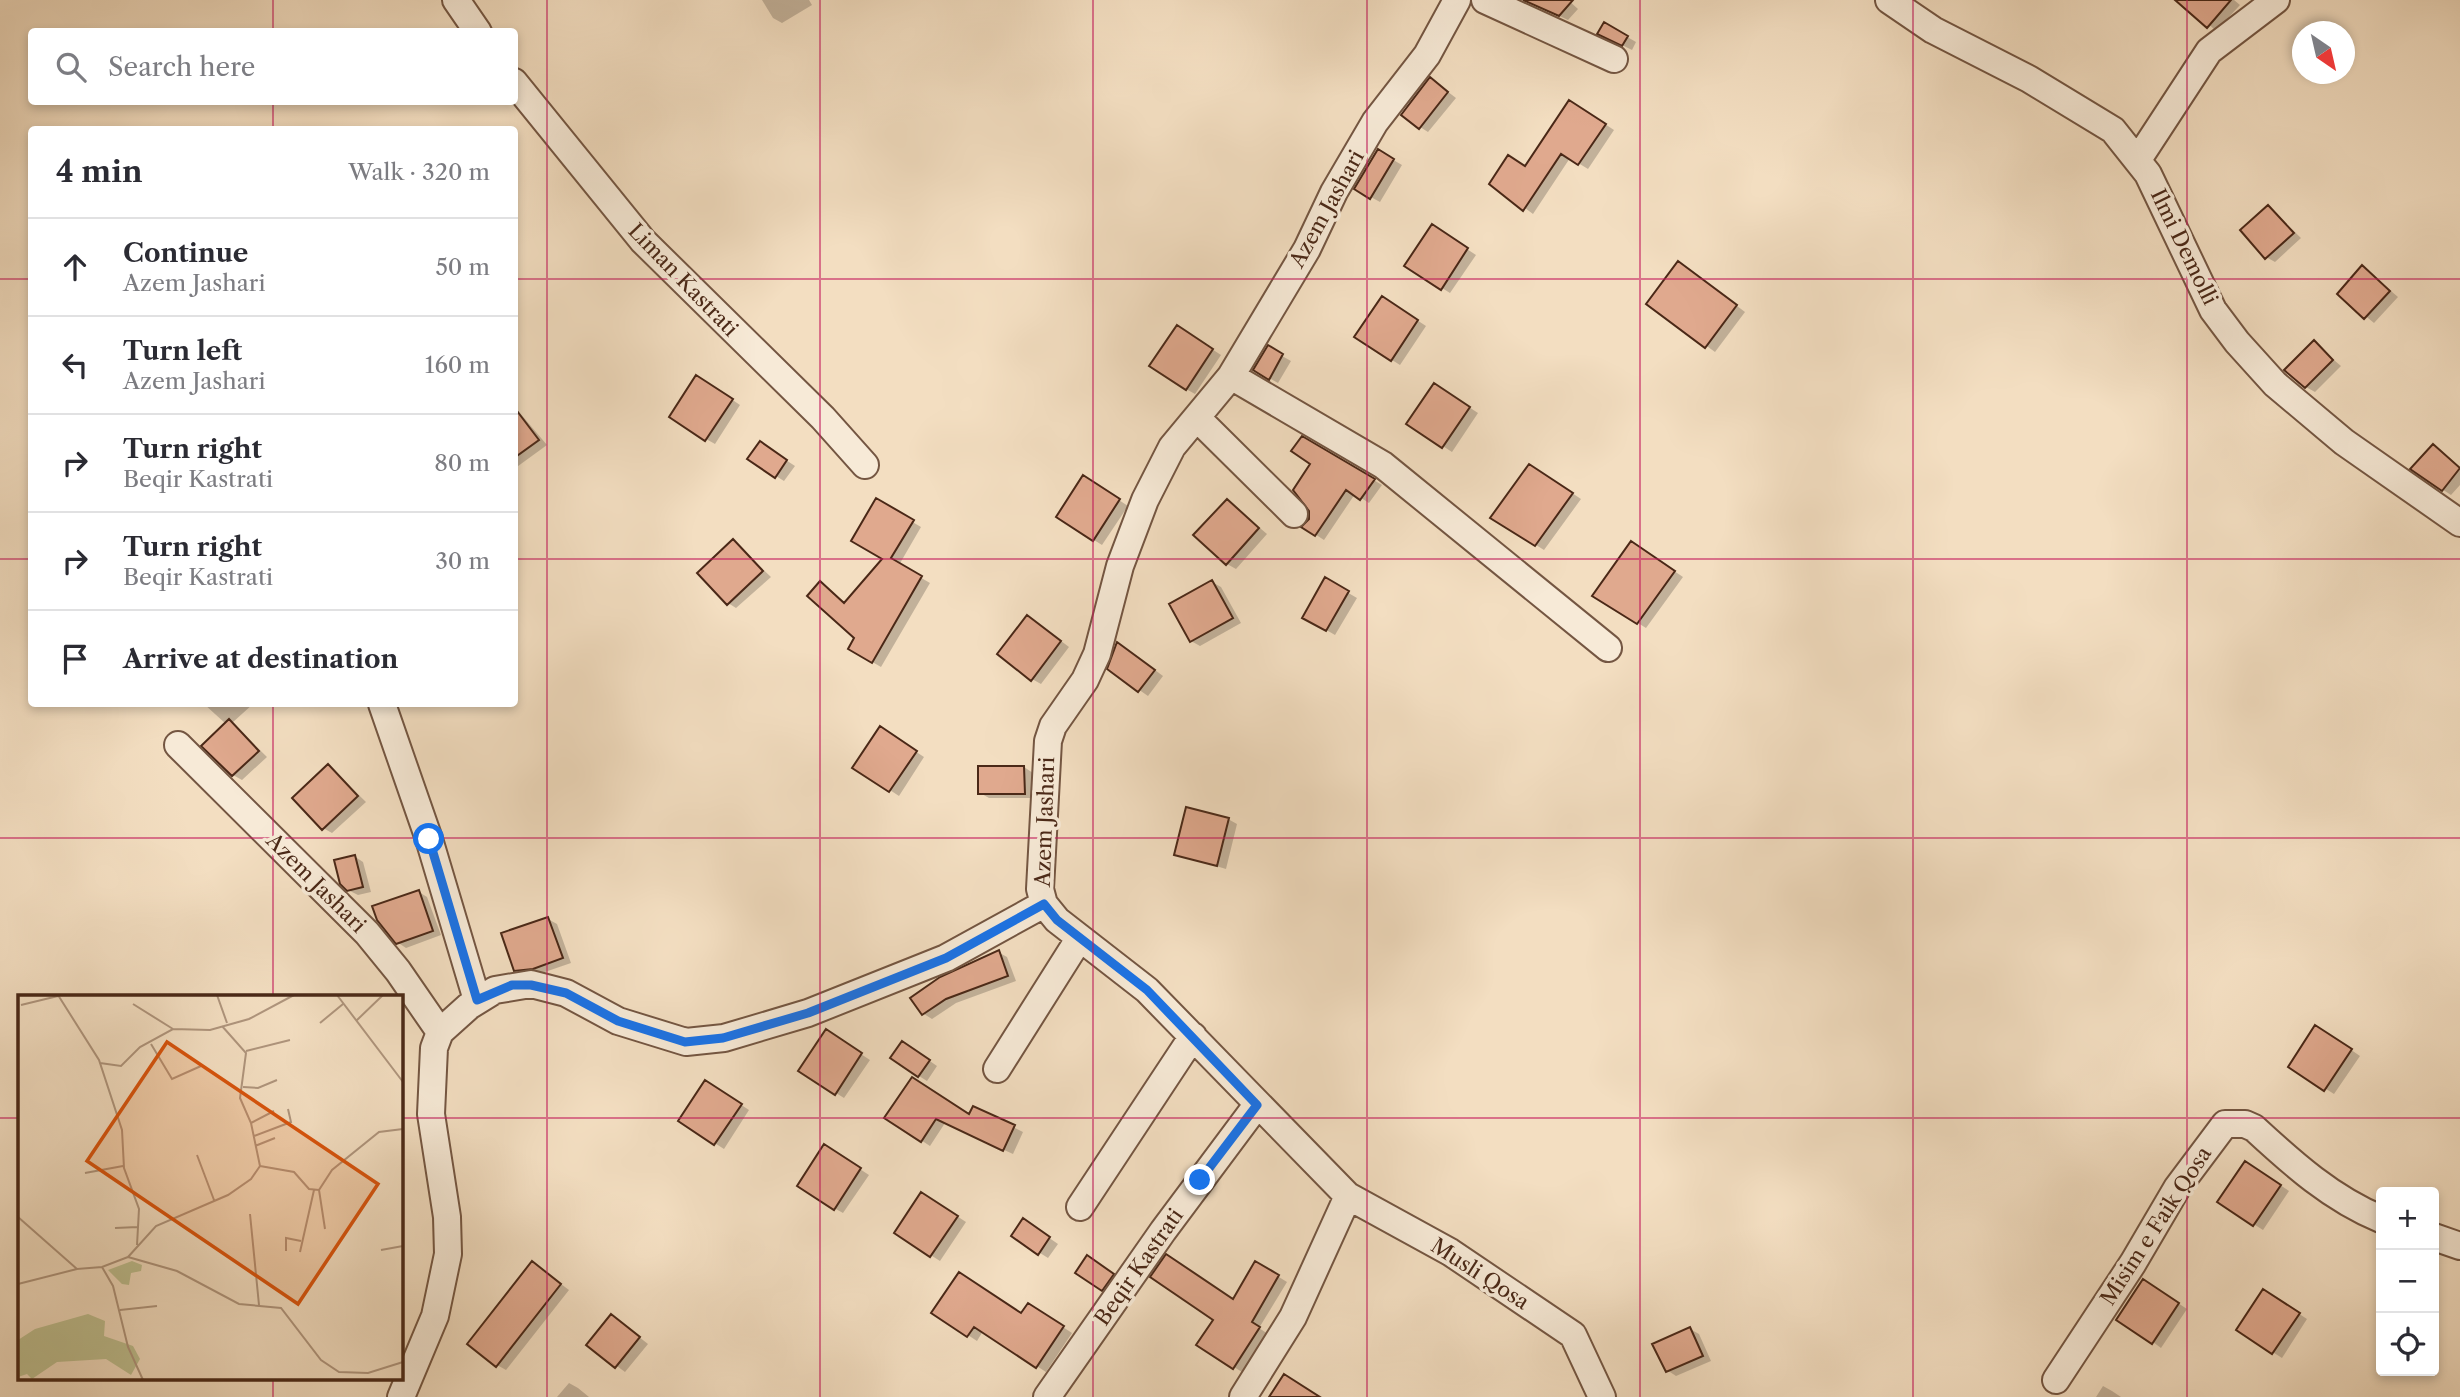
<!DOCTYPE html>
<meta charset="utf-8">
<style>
:root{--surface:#fff;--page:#f7f7f7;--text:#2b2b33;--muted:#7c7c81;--line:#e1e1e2}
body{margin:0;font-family:"Libre Caslon Text",serif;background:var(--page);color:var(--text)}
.controls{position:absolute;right:21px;bottom:21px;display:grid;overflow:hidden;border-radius:7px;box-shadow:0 4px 10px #0003}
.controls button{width:63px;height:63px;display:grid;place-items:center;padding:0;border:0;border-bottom:2px solid var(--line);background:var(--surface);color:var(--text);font:35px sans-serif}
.compass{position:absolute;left:2292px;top:21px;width:63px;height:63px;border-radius:50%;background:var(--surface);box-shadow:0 4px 10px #0003;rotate:146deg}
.stop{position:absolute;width:21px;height:21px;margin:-16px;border:5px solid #1a73e8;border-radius:50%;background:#fff}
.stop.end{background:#1a73e8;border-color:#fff;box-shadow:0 2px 7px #0008}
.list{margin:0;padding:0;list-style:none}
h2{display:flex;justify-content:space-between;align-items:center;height:91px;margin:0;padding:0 28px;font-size:30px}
h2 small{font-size:23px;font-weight:400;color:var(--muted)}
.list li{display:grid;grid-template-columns:46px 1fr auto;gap:21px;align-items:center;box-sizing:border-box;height:98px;padding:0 28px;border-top:2px solid var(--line)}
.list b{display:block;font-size:26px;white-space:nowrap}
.list p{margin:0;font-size:23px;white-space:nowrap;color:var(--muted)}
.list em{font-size:23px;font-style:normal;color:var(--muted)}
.icon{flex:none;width:38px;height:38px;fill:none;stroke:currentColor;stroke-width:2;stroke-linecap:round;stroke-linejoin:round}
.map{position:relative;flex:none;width:2460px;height:1397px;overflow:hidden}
.search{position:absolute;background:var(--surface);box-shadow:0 4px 10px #0003;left:28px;top:28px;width:490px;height:77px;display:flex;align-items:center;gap:18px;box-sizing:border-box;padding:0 24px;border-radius:7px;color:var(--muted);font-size:26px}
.panel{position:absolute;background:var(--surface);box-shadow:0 4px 10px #0003;left:28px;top:126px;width:490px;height:581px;border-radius:7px}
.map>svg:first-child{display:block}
</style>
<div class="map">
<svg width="2460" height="1397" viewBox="0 0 2460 1397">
<rect width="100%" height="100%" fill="#f3dec1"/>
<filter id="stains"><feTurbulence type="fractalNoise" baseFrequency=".00286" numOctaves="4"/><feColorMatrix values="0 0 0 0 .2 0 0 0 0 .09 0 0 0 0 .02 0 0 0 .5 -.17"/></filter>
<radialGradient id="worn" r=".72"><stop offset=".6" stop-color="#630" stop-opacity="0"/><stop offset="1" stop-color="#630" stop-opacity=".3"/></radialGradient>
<path fill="#0003" d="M762,0H809L812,5L782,23L773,18Z
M1526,0H1568L1578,9L1568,20Z
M2183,0H2234L2240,5L2216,31Z
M1605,24L1636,42L1632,50L1608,38Z
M1439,85L1456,98L1428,132L1420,127Z
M1579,107L1614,130L1588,169L1570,158L1533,214L1491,183L1526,168Z
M1378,151L1402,165L1380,202L1356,189Z
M2269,207L2301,238L2275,262L2266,257Z
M1441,232L1476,255L1450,293L1442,288Z
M2363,267L2398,297L2374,323L2339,294Z
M1687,268L1745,312L1715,352L1648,303Z
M1391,303L1426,326L1400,365L1392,360Z
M1186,332L1221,355L1195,394L1186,389Z
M2314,343L2341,366L2315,392L2306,387Z
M1268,348L1291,361L1278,383L1255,370Z
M706,382L740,405L715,444L706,439Z
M1443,390L1478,413L1452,452L1409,424Z
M514,406L547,445L514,469Z
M1303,438L1382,485L1369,503L1355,494L1324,540L1304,527L1311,519L1312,464Z
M2433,446L2460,467V485L2451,495L2442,489Z
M769,449L795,466L784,481L776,476Z
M1539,471L1581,499L1544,550L1536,545Z
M1093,483L1128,506L1102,545L1094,540Z
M877,501L921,527L899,565L930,583L881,667L850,649L857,638L820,583L846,603L884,559Z
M1228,501L1267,534L1236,569L1227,564Z
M733,541L771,577L736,608L728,603Z
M1640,548L1683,577L1646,628L1638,623Z
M1326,580L1357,598L1335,635L1304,617Z
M1212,582L1221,587L1241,623L1200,646L1191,641Z
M1036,622L1069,647L1041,684L1032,679Z
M1127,649L1163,676L1148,696L1109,669Z
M204,704H253L232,723L267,757L242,780L233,775L226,724Z
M889,734L924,757L899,796L855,767Z
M329,766L366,802L332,833L323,828Z
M1024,767L1033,773V798H989L980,793Z
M1228,819L1237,824L1226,869L1176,854Z
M354,856L363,862L371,892L358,895L348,890Z
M419,892L427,897L441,935L406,948L397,942Z
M548,919L557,924L571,963L542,973L525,975L516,970Z
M998,952L1007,957L1016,981L956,1003L932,1019L924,1014Z
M2325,1032L2360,1056L2334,1094L2290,1066Z
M835,1037L870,1060L844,1098L836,1093Z
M911,1048L937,1066L927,1081L919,1076Z
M714,1087L749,1110L724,1149L680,1121Z
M974,1108L1023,1132L1013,1154L945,1123L930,1146L887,1118L970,1116Z
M834,1152L869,1175L843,1213L834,1208Z
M2254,1168L2289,1191L2263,1230L2219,1202Z
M931,1199L966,1222L940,1261L896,1233Z
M1032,1226L1058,1244L1048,1258L1013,1236Z
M533,1263L569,1290L506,1370L497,1365Z
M1096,1263L1122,1280L1111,1295L1103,1290Z
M1256,1263L1287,1282L1259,1328L1268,1334L1242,1372L1234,1367V1300Z
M2152,1286L2187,1309L2161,1348L2153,1342Z
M2272,1296L2307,1319L2282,1358L2238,1330Z
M1037,1310L1072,1333L1046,1372L983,1331L977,1341L933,1312L1022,1315Z
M620,1322L648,1344L625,1372L589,1345Z
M1690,1329L1699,1334L1711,1361L1676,1376L1667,1370Z
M569,1383L578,1388L589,1397H557Z
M2103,1386L2112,1391L2121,1397H2096Z"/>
<path fill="#e0a98e" stroke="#4a2817" stroke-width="2" d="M1523,0H1573L1559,16Z
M2175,0H2231L2207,28Z
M1604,22L1628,36L1622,46L1597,34Z
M1430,77L1448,92L1419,129L1401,115Z
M1569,100L1606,124L1578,165L1561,154L1523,211L1489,184L1508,155L1525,166Z
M1378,149L1394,159L1370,199L1354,189Z
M2268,205L2294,233L2265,259L2240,230Z
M1432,224L1468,248L1441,290L1404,266Z
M1678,261L1737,305L1705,348L1646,304Z
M2362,265L2390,291L2364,319L2337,294Z
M1382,296L1418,320L1391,361L1354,337Z
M1177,325L1213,349L1186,390L1149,366Z
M2314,340L2333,360L2305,388L2284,370Z
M1268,345L1283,354L1269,380L1253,370Z
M696,375L733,399L705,441L669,417Z
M1434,383L1470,407L1442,448L1406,424Z
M514,407L539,440L514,458Z
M1302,436L1375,479L1360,500L1346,490L1315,536L1301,527L1309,519V511L1293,490L1310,464L1291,451Z
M760,441L787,460L775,478L747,459Z
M2433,444L2460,468L2442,491L2410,469Z
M1529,464L1573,493L1535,546L1490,518Z
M1083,475L1120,499L1093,541L1056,517Z
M876,498L914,520L891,558L922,576L872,663L848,649L854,638L807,596L820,581L844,603L882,559L851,541Z
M1227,499L1259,528L1226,565L1193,535Z
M733,539L763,571L727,605L697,573Z
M1631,541L1675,571L1637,624L1592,596Z
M1325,577L1349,591L1326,631L1302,618Z
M1212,580L1233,618L1190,642L1169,604Z
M1027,615L1061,641L1031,681L997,654Z
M1117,642L1155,670L1138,692L1107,669Z
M229,719L259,751L232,776L201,746Z
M880,726L917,751L889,792L852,768Z
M328,764L358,796L322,830L292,798Z
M978,766H1024L1025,794H978Z
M1186,807L1229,818L1217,866L1174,855Z
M355,855L363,887L347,891L340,884L334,860Z
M419,890L433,931L396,944L377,920L372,906Z
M548,917L563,958L533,969L514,971L501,933Z
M999,950L1008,976L946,999L922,1015L910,998L940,977Z
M2315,1025L2352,1049L2324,1091L2288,1067Z
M826,1029L862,1053L835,1095L798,1071Z
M902,1041L930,1060L918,1077L890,1058Z
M912,1077L969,1114L973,1106L1015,1125L1003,1151L936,1119L921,1142L884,1118Z
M705,1080L742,1104L714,1145L678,1121Z
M824,1144L861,1168L834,1210L797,1186Z
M2245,1161L2281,1185L2253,1226L2217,1202Z
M921,1192L958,1216L930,1257L894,1233Z
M1023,1218L1050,1237L1038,1255L1011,1236Z
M1166,1254L1233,1299L1255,1261L1279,1275L1252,1322L1260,1327L1233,1369L1196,1345L1213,1320L1150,1277Z
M1087,1255L1114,1274L1102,1291L1075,1273Z
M532,1261L561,1284L496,1367L467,1344Z
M959,1272L1021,1313L1028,1303L1064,1326L1036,1368L974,1327L967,1337L931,1313Z
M2143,1279L2179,1303L2152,1344L2116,1320Z
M2263,1289L2300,1313L2272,1354L2236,1330Z
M611,1314L640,1337L615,1368L586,1345Z
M1690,1327L1703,1356L1666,1372L1652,1344Z
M1284,1374L1320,1397H1269Z"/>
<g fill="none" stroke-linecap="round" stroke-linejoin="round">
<g stroke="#745642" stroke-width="30">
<path id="minor" d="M456,0L478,32
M1457,0L1427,55L1375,122L1334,192L1307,249L1231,376L1172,447L1145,500L1120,566L1097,654L1085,680L1053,726L1048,741L1040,889L1044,904L1057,920L1147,990L1348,1196L1450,1252L1573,1335L1602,1397
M1485,0L1614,59
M1889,0L1933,30L2029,79L2113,130L2148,174L2213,310L2237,342L2275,384L2344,442L2460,523
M514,82L643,241L823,418L865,465
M2139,158L2209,51L2276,0
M1231,376L1383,465L1608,648
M1198,419L1294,514
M382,704L429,839L477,1000
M178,745L367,933L398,971L440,1032
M997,1069L1079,939
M1080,1207L1193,1036
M2434,1237L2460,1246
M2056,1380L2133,1263L2177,1188L2225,1124H2245L2254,1128C2293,1164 2332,1199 2381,1219
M401,1397L435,1316L448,1254L447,1217L431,1114L434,1048L440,1032L469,1006L495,990L531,984L566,993L618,1021L686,1042L724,1038L808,1013L946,958L1044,904
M1047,1397L1163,1231L1257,1105
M1243,1397L1293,1317L1348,1196"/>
</g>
<use href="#minor" stroke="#f7ead7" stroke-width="26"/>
</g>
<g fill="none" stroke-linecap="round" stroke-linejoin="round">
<path stroke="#1a73e8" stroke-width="9" d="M429,839L477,1000L512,985H531L566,993L618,1021L685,1042L723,1038L808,1013L946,958L1044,904L1057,920L1147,990L1257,1105L1200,1180"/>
</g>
<path fill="none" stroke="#c2185b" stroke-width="2" stroke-opacity="0.55" d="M273,0V32M547,0V1397M820,0V1397M1093,0V1397M1367,0V1397M1640,0V1397M1913,0V1397M2187,0V1397M273,102V130M0,279H32M514,279H2460M0,559H32M514,559H2460M273,704V996M0,838H2460M0,1118H19M401,1118H2460M273,1378V1397"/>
<g text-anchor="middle" stroke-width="7" stroke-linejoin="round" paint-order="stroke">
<g font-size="21" fill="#4a2817" stroke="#f7ead7">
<text transform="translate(1327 209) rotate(-61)" y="7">Azem Jashari</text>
<text transform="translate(2184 247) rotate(64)" y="7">Ilmi Demolli</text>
<text transform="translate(683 280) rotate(46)" y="7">Liman Kastrati</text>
<text transform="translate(1045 822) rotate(-88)" y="7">Azem Jashari</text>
<text transform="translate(316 883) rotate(45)" y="7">Azem Jashari</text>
<text transform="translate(2156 1226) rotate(-57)" y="7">Misim e Faik Qosa</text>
<text transform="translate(1139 1267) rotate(-55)" y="7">Beqir Kastrati</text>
<text transform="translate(1480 1274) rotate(33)" y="7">Musli Qosa</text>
</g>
</g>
<g transform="translate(18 995)">
<rect width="385" height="385" fill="#f3dec1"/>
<path d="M114,266L124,270L123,276L113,278L111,290L104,289L90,275ZM70,319L87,326L86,341L115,351L122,364L113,380L88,364L39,367L14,384L9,379L0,382V345L17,334Z" fill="#bec091"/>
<path fill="none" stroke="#af957d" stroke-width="2" d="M40,0L81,65L104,135L106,173L121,214L119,250M199,0L209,28M319,0L385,87M115,9L155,34M3,10L40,1M338,26L365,0M302,28L325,9M204,31L228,58L222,103L233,128L242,171M133,49L154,84L183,71M228,56L272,45M82,68L103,71L122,52L155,34L192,35L231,24L276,0M225,92L240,93L259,85M233,128L256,116M236,141L273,127L270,114M237,151L257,143M179,160L196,205M242,171L276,177L291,194L301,195M67,178L105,171M232,219L241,310M0,222L59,274L84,272L110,262M97,233L120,232M307,234L301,195L314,175L361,137L385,134M363,255L385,251M268,256V243L283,246M282,257L296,195M110,262L159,276L221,309L263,313L303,365L321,377L350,378L385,367M110,262L138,231L210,200L233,184L242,171M84,272L95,291L110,352L125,385M0,289L59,274M102,315L139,311"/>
<path fill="#d8540d" fill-opacity="0.15" stroke="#d8540d" stroke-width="3.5" d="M149,47L360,189L280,309L69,166Z"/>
<rect width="385" height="385" fill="none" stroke="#4a2817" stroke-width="3.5"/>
</g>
<rect width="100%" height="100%" filter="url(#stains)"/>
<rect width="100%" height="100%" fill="url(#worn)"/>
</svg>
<div class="controls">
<button>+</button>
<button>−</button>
<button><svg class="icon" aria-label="locate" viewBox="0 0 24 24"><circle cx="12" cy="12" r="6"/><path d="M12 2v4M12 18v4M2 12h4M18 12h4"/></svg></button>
</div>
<svg class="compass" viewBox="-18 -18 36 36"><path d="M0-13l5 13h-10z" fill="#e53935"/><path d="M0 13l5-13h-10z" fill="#7c7c81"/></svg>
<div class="stop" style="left:429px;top:839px"></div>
<div class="stop end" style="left:1200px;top:1180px"></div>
<div class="search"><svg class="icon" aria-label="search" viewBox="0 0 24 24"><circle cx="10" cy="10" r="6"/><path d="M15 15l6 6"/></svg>Search here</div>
<section class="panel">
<h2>4 min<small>Walk · 320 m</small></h2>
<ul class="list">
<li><svg class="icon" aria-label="ahead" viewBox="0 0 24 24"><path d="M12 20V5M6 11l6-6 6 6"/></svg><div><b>Continue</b><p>Azem Jashari</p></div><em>50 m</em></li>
<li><svg class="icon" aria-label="left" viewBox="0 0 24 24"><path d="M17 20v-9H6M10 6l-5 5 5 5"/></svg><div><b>Turn left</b><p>Azem Jashari</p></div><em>160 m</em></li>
<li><svg class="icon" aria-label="right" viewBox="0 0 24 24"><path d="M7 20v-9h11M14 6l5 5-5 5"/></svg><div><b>Turn right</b><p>Beqir Kastrati</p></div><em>80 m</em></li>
<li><svg class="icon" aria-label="right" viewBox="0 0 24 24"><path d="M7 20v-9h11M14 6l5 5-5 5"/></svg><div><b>Turn right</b><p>Beqir Kastrati</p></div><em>30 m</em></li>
<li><svg class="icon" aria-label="arrive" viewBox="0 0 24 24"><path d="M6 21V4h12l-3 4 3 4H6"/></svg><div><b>Arrive at destination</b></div></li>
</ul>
</section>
</div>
